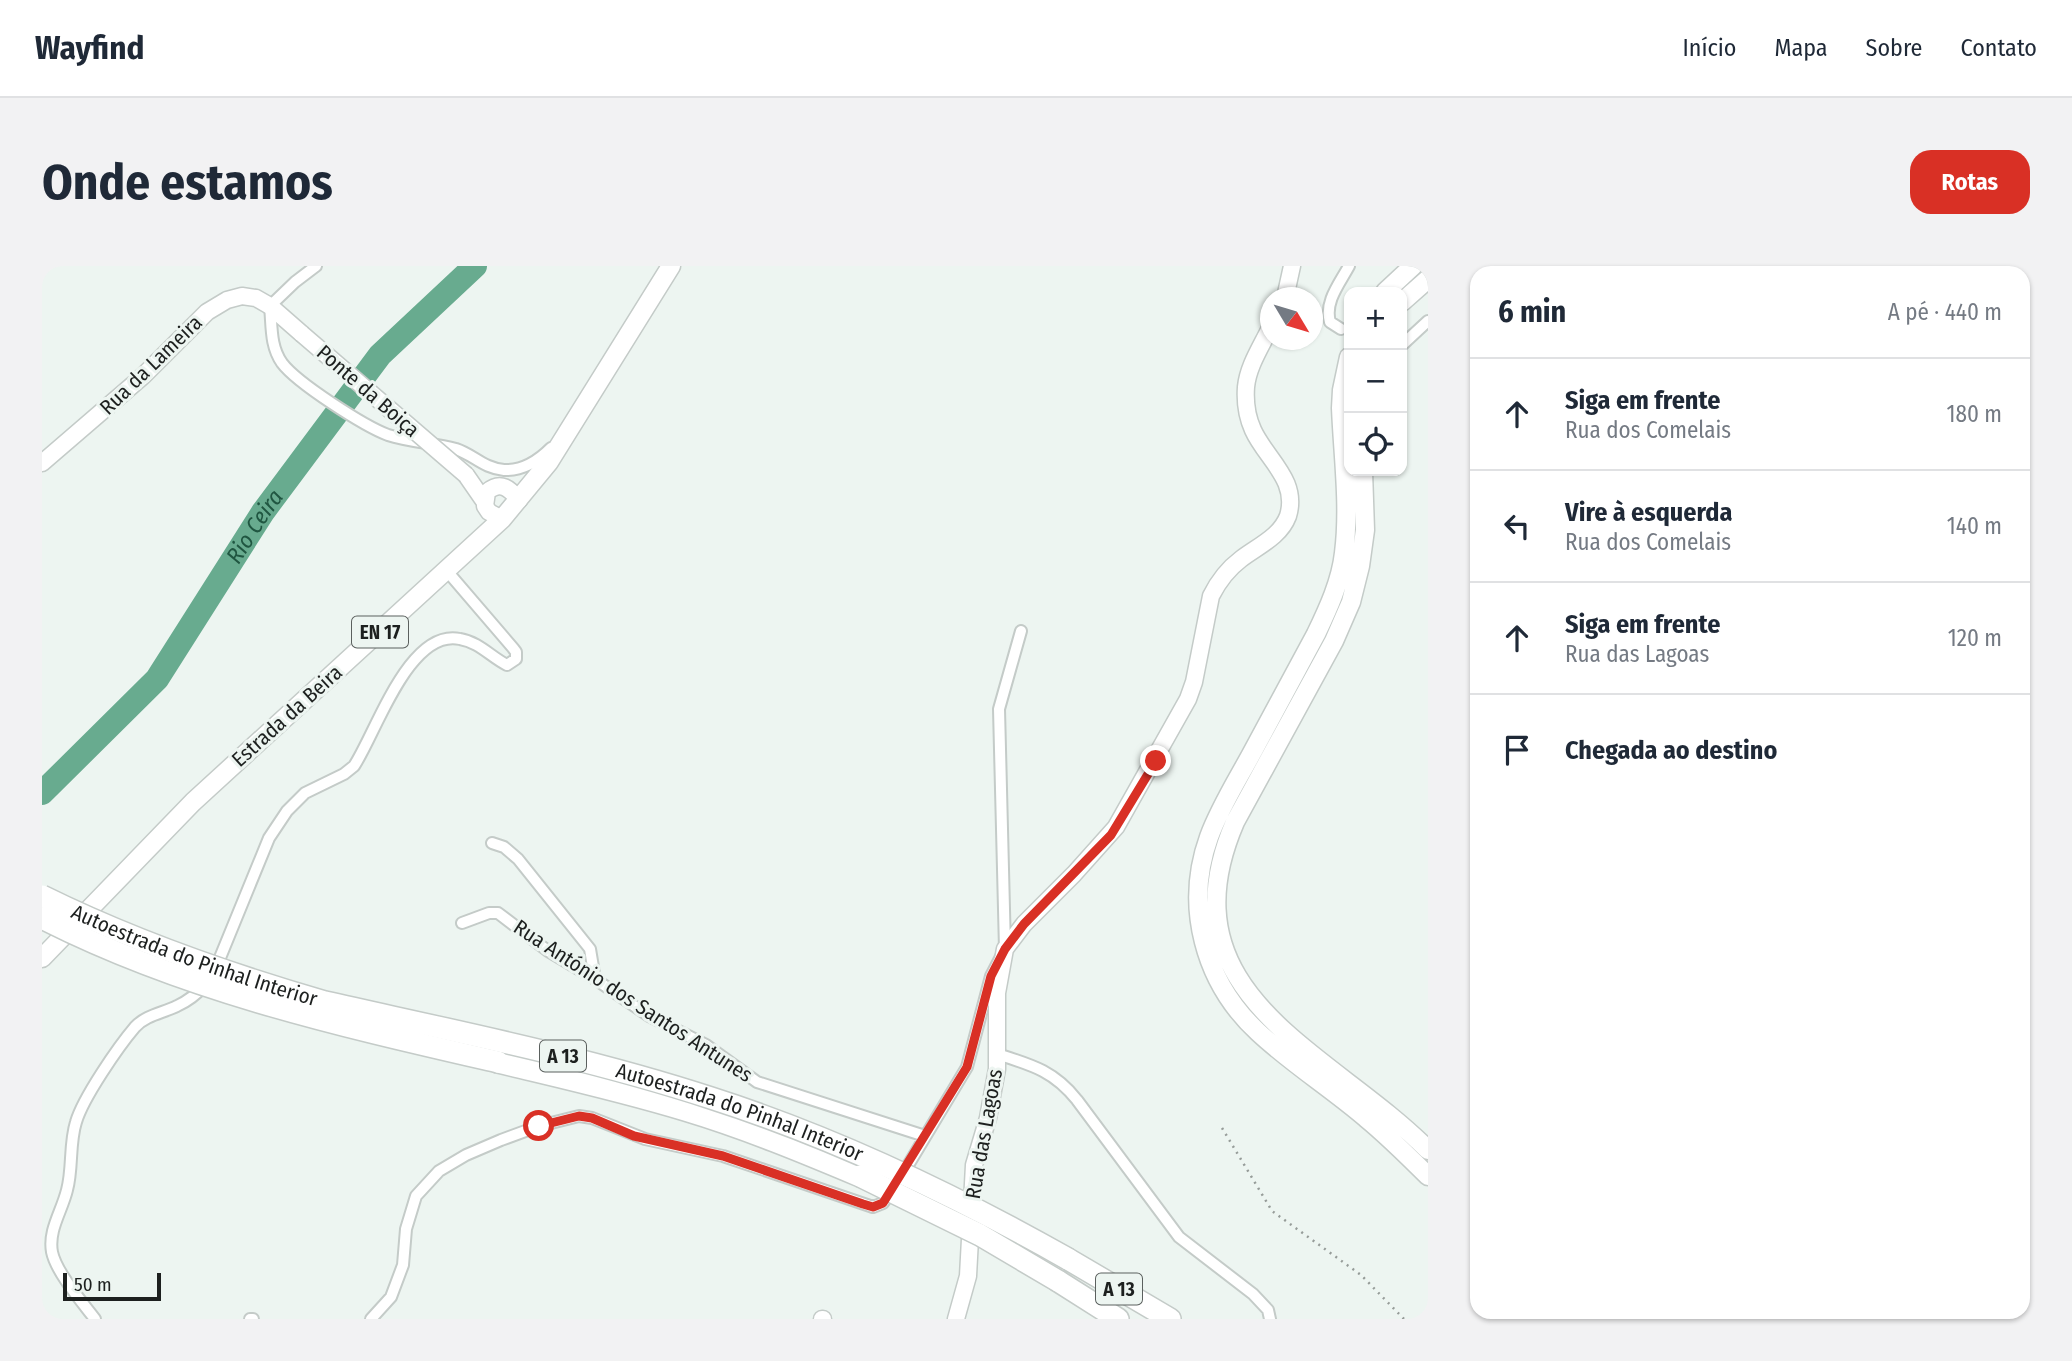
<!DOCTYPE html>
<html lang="pt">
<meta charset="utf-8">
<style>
:root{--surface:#fff;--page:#f2f2f3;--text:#1f2937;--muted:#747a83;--line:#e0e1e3;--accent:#d93025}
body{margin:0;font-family:"Fira Sans Condensed",sans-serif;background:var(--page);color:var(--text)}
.controls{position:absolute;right:21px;top:21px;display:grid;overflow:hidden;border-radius:14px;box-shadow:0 2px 5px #0004}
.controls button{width:63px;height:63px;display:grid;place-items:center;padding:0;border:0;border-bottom:2px solid var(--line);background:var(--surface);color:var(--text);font:35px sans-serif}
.compass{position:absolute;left:1218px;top:21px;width:63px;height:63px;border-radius:50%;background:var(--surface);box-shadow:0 2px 5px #0004;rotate:128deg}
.scale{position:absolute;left:21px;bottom:18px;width:98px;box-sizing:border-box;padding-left:7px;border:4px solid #1d201f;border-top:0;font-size:19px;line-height:24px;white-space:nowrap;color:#1d201f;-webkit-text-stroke:5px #edf5f1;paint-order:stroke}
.stop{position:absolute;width:21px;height:21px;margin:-16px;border:5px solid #d93025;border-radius:50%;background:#fff}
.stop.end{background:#d93025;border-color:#fff;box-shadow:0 2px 7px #0008}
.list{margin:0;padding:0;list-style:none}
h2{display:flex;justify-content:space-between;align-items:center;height:91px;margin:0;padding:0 28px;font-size:30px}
h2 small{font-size:23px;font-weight:400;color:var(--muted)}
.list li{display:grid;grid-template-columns:46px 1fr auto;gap:21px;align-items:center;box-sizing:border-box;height:112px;padding:0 28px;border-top:2px solid var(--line)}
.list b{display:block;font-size:26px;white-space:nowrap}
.list p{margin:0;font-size:23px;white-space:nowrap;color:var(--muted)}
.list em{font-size:23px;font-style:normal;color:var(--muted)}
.icon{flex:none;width:38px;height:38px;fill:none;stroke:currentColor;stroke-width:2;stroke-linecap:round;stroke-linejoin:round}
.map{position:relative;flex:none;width:1386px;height:1053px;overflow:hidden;border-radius:21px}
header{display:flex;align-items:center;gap:42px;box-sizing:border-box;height:98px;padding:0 35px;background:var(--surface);border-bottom:2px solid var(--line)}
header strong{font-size:33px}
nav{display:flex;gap:38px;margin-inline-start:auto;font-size:24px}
.intro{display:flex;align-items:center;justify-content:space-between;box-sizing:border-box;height:168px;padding:0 42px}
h1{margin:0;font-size:49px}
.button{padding:18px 32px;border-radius:21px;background:var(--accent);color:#fff;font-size:24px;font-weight:700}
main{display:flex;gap:42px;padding:0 42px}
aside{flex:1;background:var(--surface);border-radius:21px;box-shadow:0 2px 5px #0004}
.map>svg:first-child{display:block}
</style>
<header>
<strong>Wayfind</strong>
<nav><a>Início</a><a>Mapa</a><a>Sobre</a><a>Contato</a></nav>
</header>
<div class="intro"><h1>Onde estamos</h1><a class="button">Rotas</a></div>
<main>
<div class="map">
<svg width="1386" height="1053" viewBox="0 0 1386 1053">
<rect width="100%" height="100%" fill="#edf5f1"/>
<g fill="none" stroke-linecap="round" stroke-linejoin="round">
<path stroke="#68ab8f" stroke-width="24" id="s1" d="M0,527L115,413L221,246L338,89L433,0"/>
<g stroke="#c4cbc8" stroke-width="14">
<path id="street" d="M274,0L253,16L228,40C230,60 228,80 240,97C255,117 322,160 346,169C368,176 392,177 414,183C432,189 441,202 462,204C481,205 496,195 509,182
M1299,63L1288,56C1282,36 1298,17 1307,0
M1360,79L1386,55
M450,577L462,581L476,593L548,683L553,713
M420,657L447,647H456L506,685L553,713L607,750L664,779L715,816L883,870
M173,704L227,572L245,545L263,527L302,508L312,500C334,467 367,362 418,373C437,376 449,391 465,399L474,393V386L471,382L405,305
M955,788C990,799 1012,805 1035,834L1137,971L1211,1028L1226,1044L1228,1053
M859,911L925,801L949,710L963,683L957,443L979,365
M53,1053C40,1036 14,1006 10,986C6,964 20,945 25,924C31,902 27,878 34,856C41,832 76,781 93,761C104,749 121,747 135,740C146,735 156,727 164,718
M208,1053H211
M329,1053L349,1031L361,999L364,963L374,930L397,905L424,889L459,874L497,860L537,850L550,852L603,873L681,890L831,941L841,937L850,924"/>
</g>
<g stroke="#c4cbc8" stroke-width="19">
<path id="secondary" d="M1243,32L1250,0
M0,197L101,110L165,46L185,34L200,30L214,32L228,40L260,68
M424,209L442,235
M460,253L447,246L443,240L445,226C459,214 468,223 477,234
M780,1053H781
M914,1053L926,1010L932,899L946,852L955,803V727L963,683L982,658L1032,608L1074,561L1146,433L1152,416L1169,330C1176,316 1187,302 1199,293C1216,280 1238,271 1246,250C1257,214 1224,193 1211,164C1205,151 1203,135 1204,121C1206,100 1219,81 1228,62"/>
</g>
<g stroke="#c4cbc8" stroke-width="21">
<path id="primary" d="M1343,26L1371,0
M1360,36L1386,13
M1307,91L1300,124L1299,142C1301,190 1308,240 1302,287C1299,315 1286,343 1274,368C1253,407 1232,446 1211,485C1196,513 1178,541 1167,571C1142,640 1162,716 1216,766C1249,797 1289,822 1324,852C1346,870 1366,890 1386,910
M1321,205L1323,264L1318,300L1309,336L1292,375L1193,556C1118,730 1287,784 1386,884
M0,692L151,536L460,253L507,196L629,0"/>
</g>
<g stroke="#c4cbc8" stroke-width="24">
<path id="highway" d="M456,796C518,811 581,825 643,844C703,862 761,886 818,910
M1026,993L1128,1053
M1016,1015L1076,1053"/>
</g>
<path stroke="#969c99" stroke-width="2.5" stroke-dasharray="2 5" stroke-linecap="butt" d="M1180,862L1230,945L1319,1009L1362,1053"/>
<use href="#street" stroke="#fff" stroke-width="10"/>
<use href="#secondary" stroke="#fff" stroke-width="16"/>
<use href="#primary" stroke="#fff" stroke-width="18"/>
<use href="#highway" stroke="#fff" stroke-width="21"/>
<g stroke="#c4cbc8" stroke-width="19" stroke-linecap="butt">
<path id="secondary-bridge" d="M260,68L424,209"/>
</g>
<g stroke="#c4cbc8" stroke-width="24" stroke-linecap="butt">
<g id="highway-bridge">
<path id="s2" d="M0,630C91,675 186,708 283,736C412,765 543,791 669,832C794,872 913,929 1026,993"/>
<path d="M0,652C143,725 300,760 456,796"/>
<path d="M818,910L938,969L1016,1015"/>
</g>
</g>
<use href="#secondary-bridge" stroke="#fff" stroke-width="16"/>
<use href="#highway-bridge" stroke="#fff" stroke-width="21"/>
</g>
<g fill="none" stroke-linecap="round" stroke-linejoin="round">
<path stroke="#d93025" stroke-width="9" d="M497,860L537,850L550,852L592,870L681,890L821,938L831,941L841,937L925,801L949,710L963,683L982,658L1069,569L1114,495"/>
</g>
<g text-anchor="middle" stroke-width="6" stroke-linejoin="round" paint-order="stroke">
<g fill="#edf5f1" stroke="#5b605e" stroke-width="2">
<rect x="310" y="350.5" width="56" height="31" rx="5"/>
<rect x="498" y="774.5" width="46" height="31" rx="5"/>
<rect x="1054" y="1007.5" width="46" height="31" rx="5"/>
</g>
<g font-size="19" font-weight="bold" fill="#1d201f">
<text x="338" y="373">EN 17</text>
<text x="521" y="797">A 13</text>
<text x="1077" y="1030">A 13</text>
</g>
<g font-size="21" fill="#1d201f" stroke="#edf5f1">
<text transform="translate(109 99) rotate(-44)" y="7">Rua da Lameira</text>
<text transform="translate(326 125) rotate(41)" y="7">Ponte da Boiça</text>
<text transform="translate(245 450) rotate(-42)" y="7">Estrada da Beira</text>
<text dy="7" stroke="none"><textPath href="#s2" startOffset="164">Autoestrada do Pinhal Interior</textPath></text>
<text transform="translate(591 735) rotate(33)" y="7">Rua António dos Santos Antunes</text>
<text dy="7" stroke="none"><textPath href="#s2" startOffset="732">Autoestrada do Pinhal Interior</textPath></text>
<text transform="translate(942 868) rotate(-80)" y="7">Rua das Lagoas</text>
</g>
<g font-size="23" font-style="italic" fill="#205641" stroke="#edf5f1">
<text dy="8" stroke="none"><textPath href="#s1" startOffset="343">Rio Ceira</textPath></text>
</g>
</g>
</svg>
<div class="controls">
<button>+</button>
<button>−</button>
<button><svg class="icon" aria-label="locate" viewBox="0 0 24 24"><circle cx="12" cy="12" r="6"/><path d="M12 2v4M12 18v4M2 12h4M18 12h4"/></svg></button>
</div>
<svg class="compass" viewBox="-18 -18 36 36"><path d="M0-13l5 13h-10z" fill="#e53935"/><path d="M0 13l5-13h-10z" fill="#747a83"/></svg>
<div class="scale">50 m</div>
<div class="stop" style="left:497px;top:860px"></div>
<div class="stop end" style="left:1114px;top:495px"></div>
</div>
<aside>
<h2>6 min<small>A pé · 440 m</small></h2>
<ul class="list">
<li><svg class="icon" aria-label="ahead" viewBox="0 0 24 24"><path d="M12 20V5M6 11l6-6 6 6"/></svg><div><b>Siga em frente</b><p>Rua dos Comelais</p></div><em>180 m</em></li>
<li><svg class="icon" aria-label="left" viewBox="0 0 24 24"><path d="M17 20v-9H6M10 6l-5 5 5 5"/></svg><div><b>Vire à esquerda</b><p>Rua dos Comelais</p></div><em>140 m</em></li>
<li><svg class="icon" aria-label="ahead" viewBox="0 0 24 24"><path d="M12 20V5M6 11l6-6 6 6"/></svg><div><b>Siga em frente</b><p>Rua das Lagoas</p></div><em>120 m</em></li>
<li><svg class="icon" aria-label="arrive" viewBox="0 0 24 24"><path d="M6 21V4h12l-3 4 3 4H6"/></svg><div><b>Chegada ao destino</b></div></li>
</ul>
</aside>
</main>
